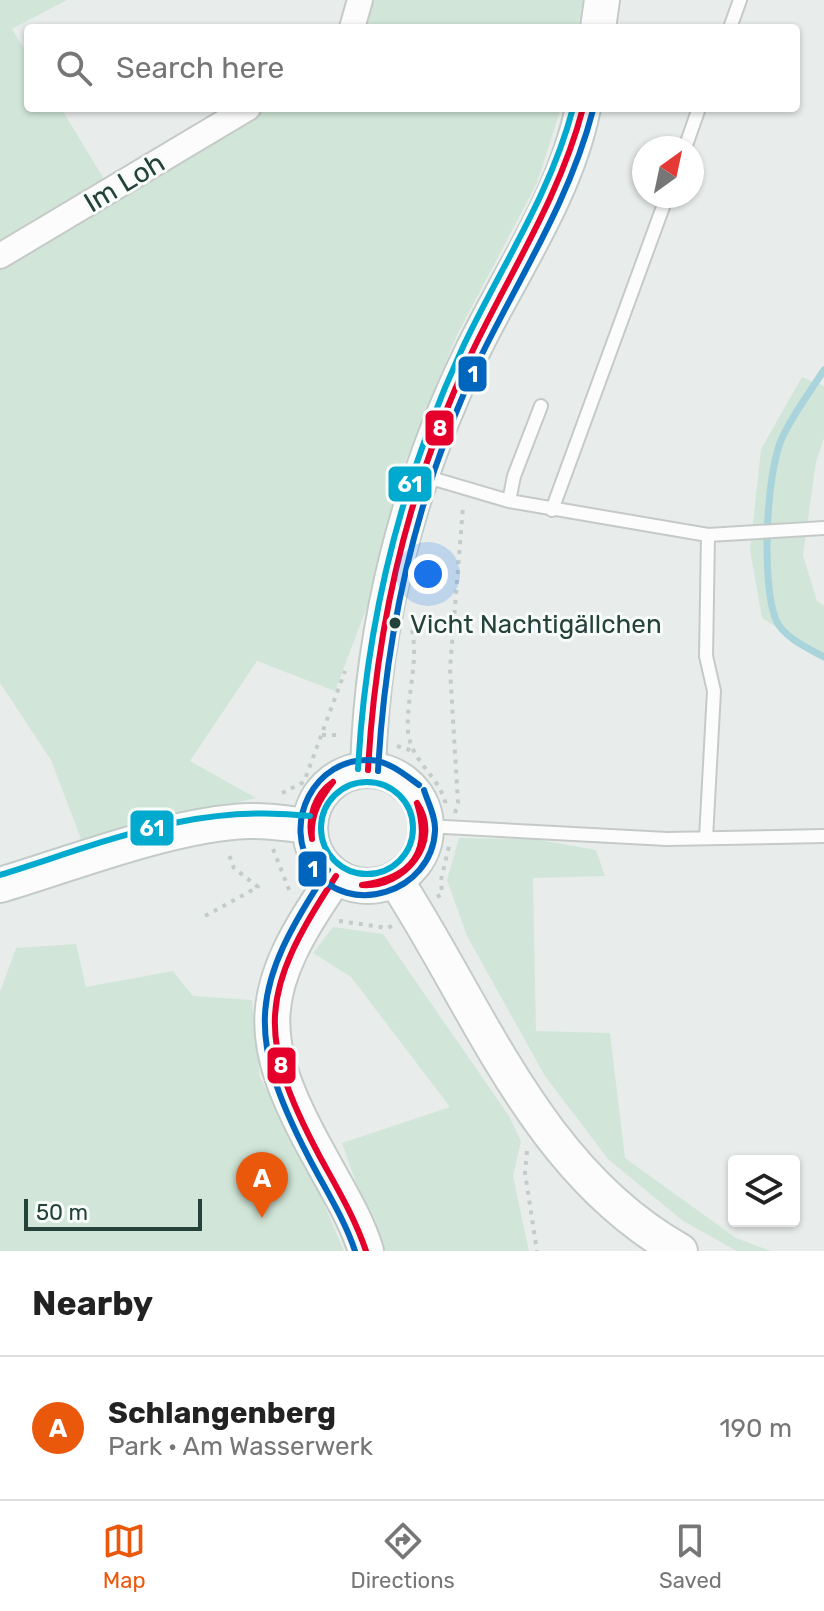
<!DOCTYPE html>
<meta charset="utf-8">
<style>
:root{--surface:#fff;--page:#f2f2f2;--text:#222;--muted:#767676;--line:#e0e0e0;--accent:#ea580c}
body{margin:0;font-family:Rubik,sans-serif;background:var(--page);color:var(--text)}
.controls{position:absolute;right:24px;bottom:24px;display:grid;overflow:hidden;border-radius:8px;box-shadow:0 2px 6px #0004}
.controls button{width:72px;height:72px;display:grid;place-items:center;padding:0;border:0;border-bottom:2px solid var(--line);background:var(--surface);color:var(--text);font:40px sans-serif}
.compass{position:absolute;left:632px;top:136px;width:72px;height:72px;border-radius:50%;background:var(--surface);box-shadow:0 2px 6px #0004;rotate:33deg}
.scale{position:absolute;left:24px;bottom:20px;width:178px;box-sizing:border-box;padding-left:8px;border:4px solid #24423a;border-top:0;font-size:22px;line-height:28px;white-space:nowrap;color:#24423a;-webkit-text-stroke:6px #f7fbf9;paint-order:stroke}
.you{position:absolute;left:428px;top:574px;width:28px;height:28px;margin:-20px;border:6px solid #fff;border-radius:50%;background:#1a73e8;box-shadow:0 0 0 12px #1a73e833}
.badge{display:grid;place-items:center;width:52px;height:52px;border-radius:50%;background:var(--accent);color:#fff;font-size:26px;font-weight:700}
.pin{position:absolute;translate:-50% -66px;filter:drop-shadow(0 2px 4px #0008)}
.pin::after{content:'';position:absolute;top:42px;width:28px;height:24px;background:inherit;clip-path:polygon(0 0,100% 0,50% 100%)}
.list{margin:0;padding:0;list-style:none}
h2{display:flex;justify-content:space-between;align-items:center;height:104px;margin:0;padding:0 32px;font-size:34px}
h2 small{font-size:26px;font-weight:400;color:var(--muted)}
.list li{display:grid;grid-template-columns:52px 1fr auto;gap:24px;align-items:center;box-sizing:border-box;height:144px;padding:0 32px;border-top:2px solid var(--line)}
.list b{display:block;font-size:30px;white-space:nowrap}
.list p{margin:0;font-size:26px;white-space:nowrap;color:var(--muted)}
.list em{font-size:26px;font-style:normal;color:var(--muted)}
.icon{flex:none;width:44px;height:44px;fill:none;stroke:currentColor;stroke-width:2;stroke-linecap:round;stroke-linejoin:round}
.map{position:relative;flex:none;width:824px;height:1251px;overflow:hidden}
.search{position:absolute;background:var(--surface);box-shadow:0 2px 6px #0004;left:24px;right:24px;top:24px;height:88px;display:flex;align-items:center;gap:20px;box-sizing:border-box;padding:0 28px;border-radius:8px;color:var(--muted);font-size:30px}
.sheet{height:248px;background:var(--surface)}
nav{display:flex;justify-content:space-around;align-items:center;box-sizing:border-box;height:112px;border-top:2px solid var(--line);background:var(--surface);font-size:22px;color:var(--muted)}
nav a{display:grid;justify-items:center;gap:4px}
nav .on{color:var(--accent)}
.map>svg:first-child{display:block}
</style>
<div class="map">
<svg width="824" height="1251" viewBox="0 0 824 1251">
<rect width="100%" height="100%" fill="#e8edeb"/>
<path fill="#d1e6d8" d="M0,0H67L12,29L28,55V108H61L107,184L0,247Z
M374,0H583L578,28H357Z
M264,108H561L537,183L457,335L402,469L375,586L335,691L257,661L190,761L256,798L81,839L51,760L0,683V267Z
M802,377L824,386V438L816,462L803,555L817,601L824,606V657L762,618L750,550L761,449Z
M459,838L534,839L596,850L605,876L533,878L536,1031L610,1033L625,1158L736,1238L771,1251H737L683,1221L608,1159L545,1076L467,936L447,880Z
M333,927L383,934L509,1116L521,1141L513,1176L529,1251H380L342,1143L450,1107L351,977L313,953Z
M76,944L86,987L173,971L193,996L252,1000L260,1077L312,1176L344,1251H0V992L16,948Z"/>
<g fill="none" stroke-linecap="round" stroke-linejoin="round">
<path stroke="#a9d4db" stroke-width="7" d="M824,370C810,392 793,414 782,438C766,473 761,584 776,620C783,637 809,649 824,657"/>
<g stroke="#c5cac8" stroke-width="16">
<path id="service" d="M730,28L740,0
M685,148L699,108
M424,476L509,501L708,535L824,528
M509,501L514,476L541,406
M552,510L667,196
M426,826L667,839L824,836
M706,838L714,691L706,656L708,535"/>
</g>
<g stroke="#c5cac8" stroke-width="28">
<path id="minor" d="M352,28L360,0
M0,256L248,108"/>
</g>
<g stroke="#c3cbc8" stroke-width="38">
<path id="secondary" d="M598,28L602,0
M368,770C372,624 409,481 473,350C512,270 565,196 583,108
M310 828a58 58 0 1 1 116 0a58 58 0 1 1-116 0Z
M336,876C256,990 252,1035 320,1157C336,1187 356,1218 366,1251
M395,879C480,1010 537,1171 680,1251
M0,885C74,863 172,824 248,821C269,820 289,824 309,826"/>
</g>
<path stroke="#c3ccca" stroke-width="4" stroke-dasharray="4 6" stroke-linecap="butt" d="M412,630C419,662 406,698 408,731C411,764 441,775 447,809
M322,735H341
M397,746L413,751
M282,793L304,782L345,671
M455,813L458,803L450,669L463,507
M273,849L290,892
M437,897L442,894L441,880L449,846
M205,916L258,887L234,868L228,852
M339,921L388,928L393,925
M527,1151L525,1173L537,1251"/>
<use href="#service" stroke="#fcfcfc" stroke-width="12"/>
<use href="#minor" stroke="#fcfcfc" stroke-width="24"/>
<use href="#secondary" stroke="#fcfcfc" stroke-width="34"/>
<g stroke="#f7fbf9" stroke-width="12">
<path id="bus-1" d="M368,770C376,623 409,483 473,350C512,269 560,196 583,108
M312,839C307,818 315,794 333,782
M312,839C310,816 319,800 333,782
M336,876C260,991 255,1035 320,1157C337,1188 355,1218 366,1251
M362,885C404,888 443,842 417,803
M362,885C412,878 432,852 417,803"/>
</g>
<g stroke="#f7fbf9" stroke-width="12">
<path id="bus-2" d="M378,771C386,625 418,486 482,354C522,273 570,199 593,110
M419,785C404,774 390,762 371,760C314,757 281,824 313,869C349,919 432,892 435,831C436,817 428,803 424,790
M328,870C251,986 244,1033 309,1158C325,1189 344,1218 355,1251"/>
</g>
<g stroke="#f7fbf9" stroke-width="12">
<path id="bus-3" d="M358,769C366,622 400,484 462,349C500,268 550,196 573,108
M321 828a46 46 0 1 1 92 0a46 46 0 1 1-92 0Z
M0,875C109,841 194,803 310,816"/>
</g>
<use href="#bus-1" stroke="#e4002b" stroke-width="6"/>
<use href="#bus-2" stroke="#0065bd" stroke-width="6"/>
<use href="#bus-3" stroke="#00a9ce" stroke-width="6"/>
</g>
<circle fill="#24423a" stroke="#f7fbf9" stroke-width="3" cx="395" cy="623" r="7"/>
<g text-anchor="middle" stroke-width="6" stroke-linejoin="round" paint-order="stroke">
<g font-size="26" fill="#24423a" stroke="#f7fbf9" text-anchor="start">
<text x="410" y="633">Vicht Nachtigällchen</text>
</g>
<g font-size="28" fill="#24423a" stroke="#f7fbf9">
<text transform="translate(124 182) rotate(-31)" y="10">Im Loh</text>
</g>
</g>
<g stroke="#f7fbf9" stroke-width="3">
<rect x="457" y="355" width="31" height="38" rx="8" fill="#0065bd"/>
<rect x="424" y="409" width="31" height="38" rx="8" fill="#e4002b"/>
<rect x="387" y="465" width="46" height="38" rx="8" fill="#00a9ce"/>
<rect x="129" y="809" width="46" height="38" rx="8" fill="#00a9ce"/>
<rect x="297" y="850" width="31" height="38" rx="8" fill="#0065bd"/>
<rect x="266" y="1046" width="31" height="39" rx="8" fill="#e4002b"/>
</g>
<g font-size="22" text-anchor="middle" font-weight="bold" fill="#fff">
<text x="473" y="382">1</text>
<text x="440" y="436">8</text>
<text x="410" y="492">61</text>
<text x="152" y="836">61</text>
<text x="313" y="877">1</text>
<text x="281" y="1073">8</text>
</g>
</svg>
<div class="controls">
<button><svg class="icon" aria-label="layers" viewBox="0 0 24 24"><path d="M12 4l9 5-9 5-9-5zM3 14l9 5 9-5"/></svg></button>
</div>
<svg class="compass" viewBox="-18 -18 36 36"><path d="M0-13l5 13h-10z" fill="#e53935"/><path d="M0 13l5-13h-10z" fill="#767676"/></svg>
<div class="scale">50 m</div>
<div class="you"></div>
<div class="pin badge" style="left:262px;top:1218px">A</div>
<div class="search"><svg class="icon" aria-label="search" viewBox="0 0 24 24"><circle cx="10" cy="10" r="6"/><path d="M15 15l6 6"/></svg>Search here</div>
</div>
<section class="sheet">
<h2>Nearby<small></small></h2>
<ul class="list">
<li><span class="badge">A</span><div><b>Schlangenberg</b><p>Park · Am Wasserwerk</p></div><em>190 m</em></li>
</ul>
</section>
<nav>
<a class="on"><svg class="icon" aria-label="map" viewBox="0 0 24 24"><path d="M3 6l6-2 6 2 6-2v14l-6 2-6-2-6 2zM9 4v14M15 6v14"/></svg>Map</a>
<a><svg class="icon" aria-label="directions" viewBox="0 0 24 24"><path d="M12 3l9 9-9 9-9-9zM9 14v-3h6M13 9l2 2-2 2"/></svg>Directions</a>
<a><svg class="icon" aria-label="saved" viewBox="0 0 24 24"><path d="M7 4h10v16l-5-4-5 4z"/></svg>Saved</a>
</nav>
